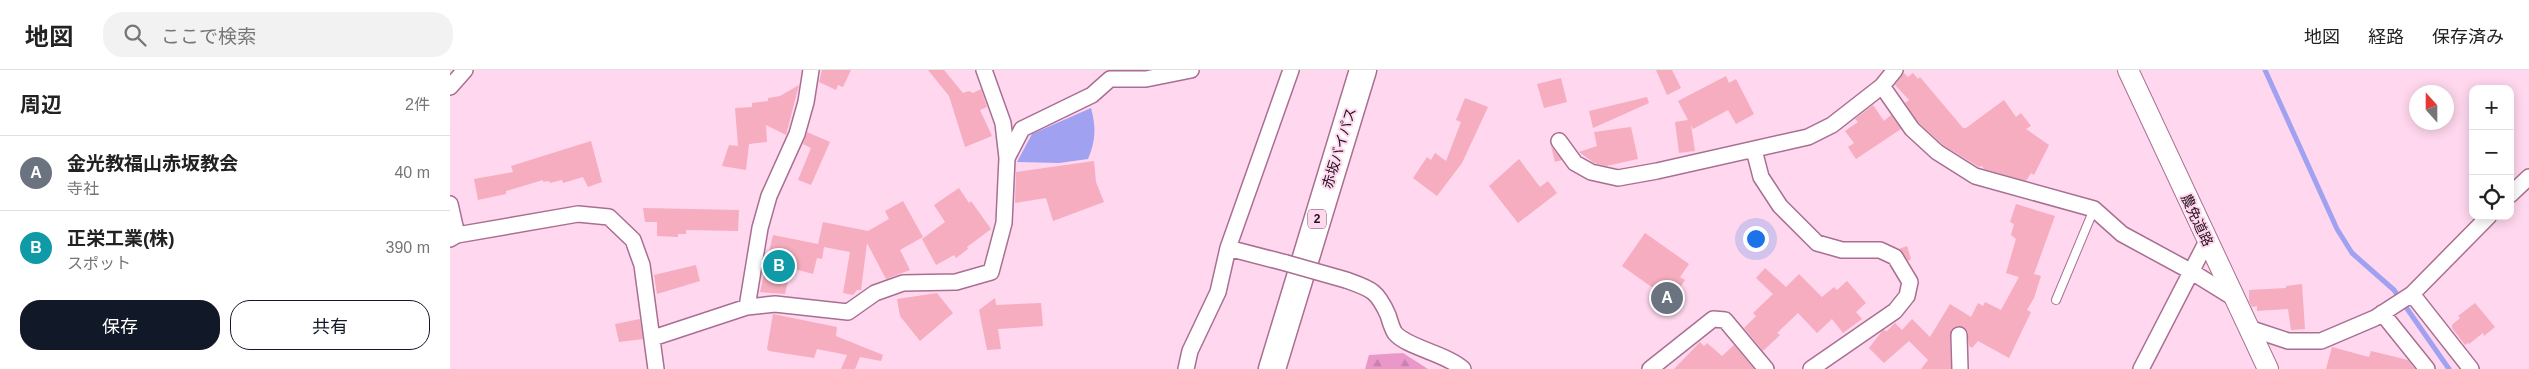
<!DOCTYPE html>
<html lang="ja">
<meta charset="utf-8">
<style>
:root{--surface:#fff;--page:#f2f2f2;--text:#222;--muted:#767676;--line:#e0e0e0;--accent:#111827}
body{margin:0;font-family:Helvetica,"Noto Sans JP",sans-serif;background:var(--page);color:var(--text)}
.controls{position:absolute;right:15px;top:15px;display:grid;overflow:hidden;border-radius:10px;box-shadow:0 2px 12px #0003}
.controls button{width:45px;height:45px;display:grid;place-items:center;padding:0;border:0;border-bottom:1px solid var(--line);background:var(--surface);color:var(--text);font:25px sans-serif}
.compass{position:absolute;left:1959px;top:15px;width:45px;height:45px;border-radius:50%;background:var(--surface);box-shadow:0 2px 12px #0003;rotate:339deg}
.you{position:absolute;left:1305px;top:168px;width:18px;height:18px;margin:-12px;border:4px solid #fff;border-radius:50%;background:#1a73e8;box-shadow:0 0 0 8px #1a73e833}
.badge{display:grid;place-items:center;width:32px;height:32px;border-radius:50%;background:var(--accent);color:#fff;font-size:16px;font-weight:700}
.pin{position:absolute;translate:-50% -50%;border:2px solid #fff;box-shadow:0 1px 5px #0006}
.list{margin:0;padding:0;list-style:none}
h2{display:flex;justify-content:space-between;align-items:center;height:65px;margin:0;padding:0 20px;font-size:21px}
h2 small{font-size:16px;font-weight:400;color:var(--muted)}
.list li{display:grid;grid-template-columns:32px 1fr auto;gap:15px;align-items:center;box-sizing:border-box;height:75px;padding:0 20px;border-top:1px solid var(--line)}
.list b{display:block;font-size:19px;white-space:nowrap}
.list p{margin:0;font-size:16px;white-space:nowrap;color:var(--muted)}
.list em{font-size:16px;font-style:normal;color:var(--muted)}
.actions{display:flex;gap:10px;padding:15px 20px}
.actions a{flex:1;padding:11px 0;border:1px solid var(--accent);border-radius:20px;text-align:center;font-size:18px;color:var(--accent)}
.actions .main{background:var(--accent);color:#fff}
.icon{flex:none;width:28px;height:28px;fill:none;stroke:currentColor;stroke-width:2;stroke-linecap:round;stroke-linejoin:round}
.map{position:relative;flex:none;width:2079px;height:299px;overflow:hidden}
header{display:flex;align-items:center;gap:30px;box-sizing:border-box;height:70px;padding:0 25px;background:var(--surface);border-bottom:1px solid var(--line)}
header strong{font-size:24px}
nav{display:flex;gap:28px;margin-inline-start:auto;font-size:18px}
.search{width:350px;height:45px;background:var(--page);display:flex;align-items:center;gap:12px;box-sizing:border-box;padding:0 18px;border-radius:20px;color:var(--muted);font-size:19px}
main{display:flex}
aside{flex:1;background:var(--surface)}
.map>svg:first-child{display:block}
</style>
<header>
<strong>地図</strong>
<div class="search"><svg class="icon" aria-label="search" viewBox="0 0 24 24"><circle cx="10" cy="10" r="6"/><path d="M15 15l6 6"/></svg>ここで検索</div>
<nav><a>地図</a><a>経路</a><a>保存済み</a></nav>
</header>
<main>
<aside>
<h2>周辺<small>2件</small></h2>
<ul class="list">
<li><span class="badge" style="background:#6b7280">A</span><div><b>金光教福山赤坂教会</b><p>寺社</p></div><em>40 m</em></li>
<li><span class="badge" style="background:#0f9aa8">B</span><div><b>正栄工業(株)</b><p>スポット</p></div><em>390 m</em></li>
</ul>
<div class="actions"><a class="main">保存</a><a>共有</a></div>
</aside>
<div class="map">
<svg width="2079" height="299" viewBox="0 0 2079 299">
<defs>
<pattern id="forest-firs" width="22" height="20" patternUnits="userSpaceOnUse" patternTransform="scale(1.25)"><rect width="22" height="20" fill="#e998c9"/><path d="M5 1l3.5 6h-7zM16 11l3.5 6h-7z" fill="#c882ac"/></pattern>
</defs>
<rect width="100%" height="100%" fill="#ffd7ee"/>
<path fill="url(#forest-firs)" d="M953,283L978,299H915L919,285Z"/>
<path fill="#a0a1f1" d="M641,38C646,57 646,70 638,89L609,93L567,92L582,64Z"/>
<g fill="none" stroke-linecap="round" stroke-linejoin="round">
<path stroke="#a0a1f1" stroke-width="5" d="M1815,0L1887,159L1902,183L1944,220L1999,299"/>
</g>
<path fill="#f5adbf" d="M372,0H401L393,17L388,15L386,20L369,12Z
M478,0H494L513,23L519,21L523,23L531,19L537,37L530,40L542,66L515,77L499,26Z
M1206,0H1222L1231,18L1217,25Z
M1454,3L1458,7L1463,3L1468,9L1470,7L1513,58H1516L1554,30L1566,47L1571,43L1581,56L1576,59L1599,75L1584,105L1581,103L1576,111L1534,99L1532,96L1529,97L1493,75L1469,53L1455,33L1459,30L1445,15Z
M1276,6L1279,13L1286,9L1304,44L1286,54L1278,40L1243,59L1241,55L1245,81L1229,83L1225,52L1238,50L1228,31Z
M1111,8L1117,32L1094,38L1087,14Z
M349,15L336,65L316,55L317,72L299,74L296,100L272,96L279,75L288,76L285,38L302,37V33L318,31V28L330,26Z
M1197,27L1199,33L1143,58L1139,41Z
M1015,28L1038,37L1012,93L987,126L963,108L977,87L981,90L985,83L996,91L1011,52L1006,50Z
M1423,35L1434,51L1441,45L1451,59L1406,89L1398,77L1404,73L1395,61L1408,52L1405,49Z
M1181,57L1188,89L1156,96L1144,93L1129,82L1147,76L1144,62Z
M357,62L380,72L361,115L348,110L361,78L353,74Z
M141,71L152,112L138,117L133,107L113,113L112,110L100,113L99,111L93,112V110L56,121V124L28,130L24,109L63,102L61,96Z
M1101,76L1112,90L1105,92Z
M1069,89L1090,117L1098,111L1107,123L1068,153L1039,116Z
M644,91L646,112L654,132L603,151L596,128L565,133L566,102Z
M509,118L519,133L521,131L541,159L517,177L518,179L506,188L504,185L486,195L472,169L495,152L484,135Z
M453,131L473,167L450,180L460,200L436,209L417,173L411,220H407L403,225L393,223L400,182L374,177L372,189L367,188L363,204L341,198L335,224L310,222L323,165L368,174L373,152L418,161L439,149L435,141Z
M1566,134L1605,146L1584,204L1591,206L1584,228L1577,240L1581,242L1559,288L1528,271L1522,278L1519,276L1517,261L1508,256L1504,257L1500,265L1501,299H1471L1478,290L1459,271L1434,293L1419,278L1433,260L1437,261L1445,253L1452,260L1462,249L1480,267L1500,234L1521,247L1528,233L1533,236L1535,232L1551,240L1569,207L1556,203L1566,169L1561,165L1564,154L1560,152Z
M193,138L289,140L288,161L236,160V164H228V167L207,166V152H195Z
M1195,163L1239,194L1230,207L1235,210L1219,234L1204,224L1206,220L1172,196Z
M1457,176L1461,189L1458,191L1449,179Z
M246,195L250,211L207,224L204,205Z
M1315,198L1336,217L1349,204L1372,227L1384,217L1387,220L1397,211L1416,233L1406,242L1412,249L1393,263L1382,249L1367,263L1348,243L1327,263L1330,265L1313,281L1294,258L1306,246L1303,243L1323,224L1306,208Z
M1852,214L1855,259L1841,260L1838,239L1807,241V236L1802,237L1799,231V220L1836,218V216Z
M487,223L503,243L470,271L450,246L447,229Z
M545,228L546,235L591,233L593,256L548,259L551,279L537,280L529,240Z
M2025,233L2045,257L2034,266L2033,263L2019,274L2018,273L2015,275L2002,258V255L2010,248L2008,246Z
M323,244L387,257L386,266L433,285L431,291L410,287L405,299H391L397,285L367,279L364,288L319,281L317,279Z
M190,249L193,269L169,272L165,254Z
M1250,272L1254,276L1257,273L1272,286L1284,275L1304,299H1224Z
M1882,277L1919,287L1921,281L1958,290L1965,299H1876Z"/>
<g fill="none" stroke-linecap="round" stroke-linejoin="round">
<g stroke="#a96f92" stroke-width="10">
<path id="service" d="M1606,230L1644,139"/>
</g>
<g stroke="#a96f92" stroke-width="18">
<path id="minor" d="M1432,16L1462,59L1487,82L1525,106L1644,139L1672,164L1742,202L1784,228
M0,17L15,0
M1109,71L1125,93L1141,102L1168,108L1207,101L1358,67L1382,55L1432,16L1445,0
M1304,80L1311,107L1330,136L1367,173L1392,180H1430L1445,187L1460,212L1457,226L1445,241L1361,299
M557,88L572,59L642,25L660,9H696L741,0
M2060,125L2079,107
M0,134L7,165
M0,169L7,165L128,144L159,147L183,170L192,195L206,299
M778,178L836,193
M896,210C921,219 927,220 938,245C940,251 942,259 945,263C956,277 997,284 1013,299
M1962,224L2021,299
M297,237L325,234L398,242L425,223L453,213L506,212L541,202L554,153L557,88L553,53L534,0
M1932,243L1977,299
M1799,258L1838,271H1871L1925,248L1962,224L2039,146
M1509,265L1510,299
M203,268L297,237L310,158L319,126L347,64L356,32L361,0
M736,299L740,281L768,222L778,178L841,0
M1200,299L1263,249L1275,250L1316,299
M1691,299L1757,171"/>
</g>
<g stroke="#a96f92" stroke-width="22">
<path id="tertiary" d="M1678,0L1818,299"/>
</g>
<g stroke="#a96f92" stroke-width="29">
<path id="trunk" d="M822,299L913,0"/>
</g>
<use href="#service" stroke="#fff" stroke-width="8"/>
<use href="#minor" stroke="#fff" stroke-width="15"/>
<use href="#tertiary" stroke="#fff" stroke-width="20"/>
<use href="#trunk" stroke="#fff" stroke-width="26"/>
<g stroke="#a96f92" stroke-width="18" stroke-linecap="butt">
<path id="minor-bridge" d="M836,193L896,210"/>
</g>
<use href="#minor-bridge" stroke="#fff" stroke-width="15"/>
</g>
<g text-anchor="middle" stroke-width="4" stroke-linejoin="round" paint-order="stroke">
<rect fill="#ffd7ee" stroke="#674c5c" stroke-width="1" x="858" y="139.5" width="18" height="19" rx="4"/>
<g font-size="12" font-weight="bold" fill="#26101e">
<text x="867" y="153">2</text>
</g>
<g font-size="14" fill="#26101e" stroke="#ffd7ee">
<text transform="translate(889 78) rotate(-73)" y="5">赤坂バイパス</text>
<text transform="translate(1747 150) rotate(65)" y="5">農免道路</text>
</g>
</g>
</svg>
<div class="controls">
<button>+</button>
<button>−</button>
<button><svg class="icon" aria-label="locate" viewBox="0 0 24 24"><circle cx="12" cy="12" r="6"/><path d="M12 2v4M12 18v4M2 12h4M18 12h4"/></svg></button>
</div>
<svg class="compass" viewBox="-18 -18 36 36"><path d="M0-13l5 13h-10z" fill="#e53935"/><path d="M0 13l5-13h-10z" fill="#767676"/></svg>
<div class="you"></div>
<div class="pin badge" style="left:1217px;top:228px;background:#6b7280">A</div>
<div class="pin badge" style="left:329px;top:196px;background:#0f9aa8">B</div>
</div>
</main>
